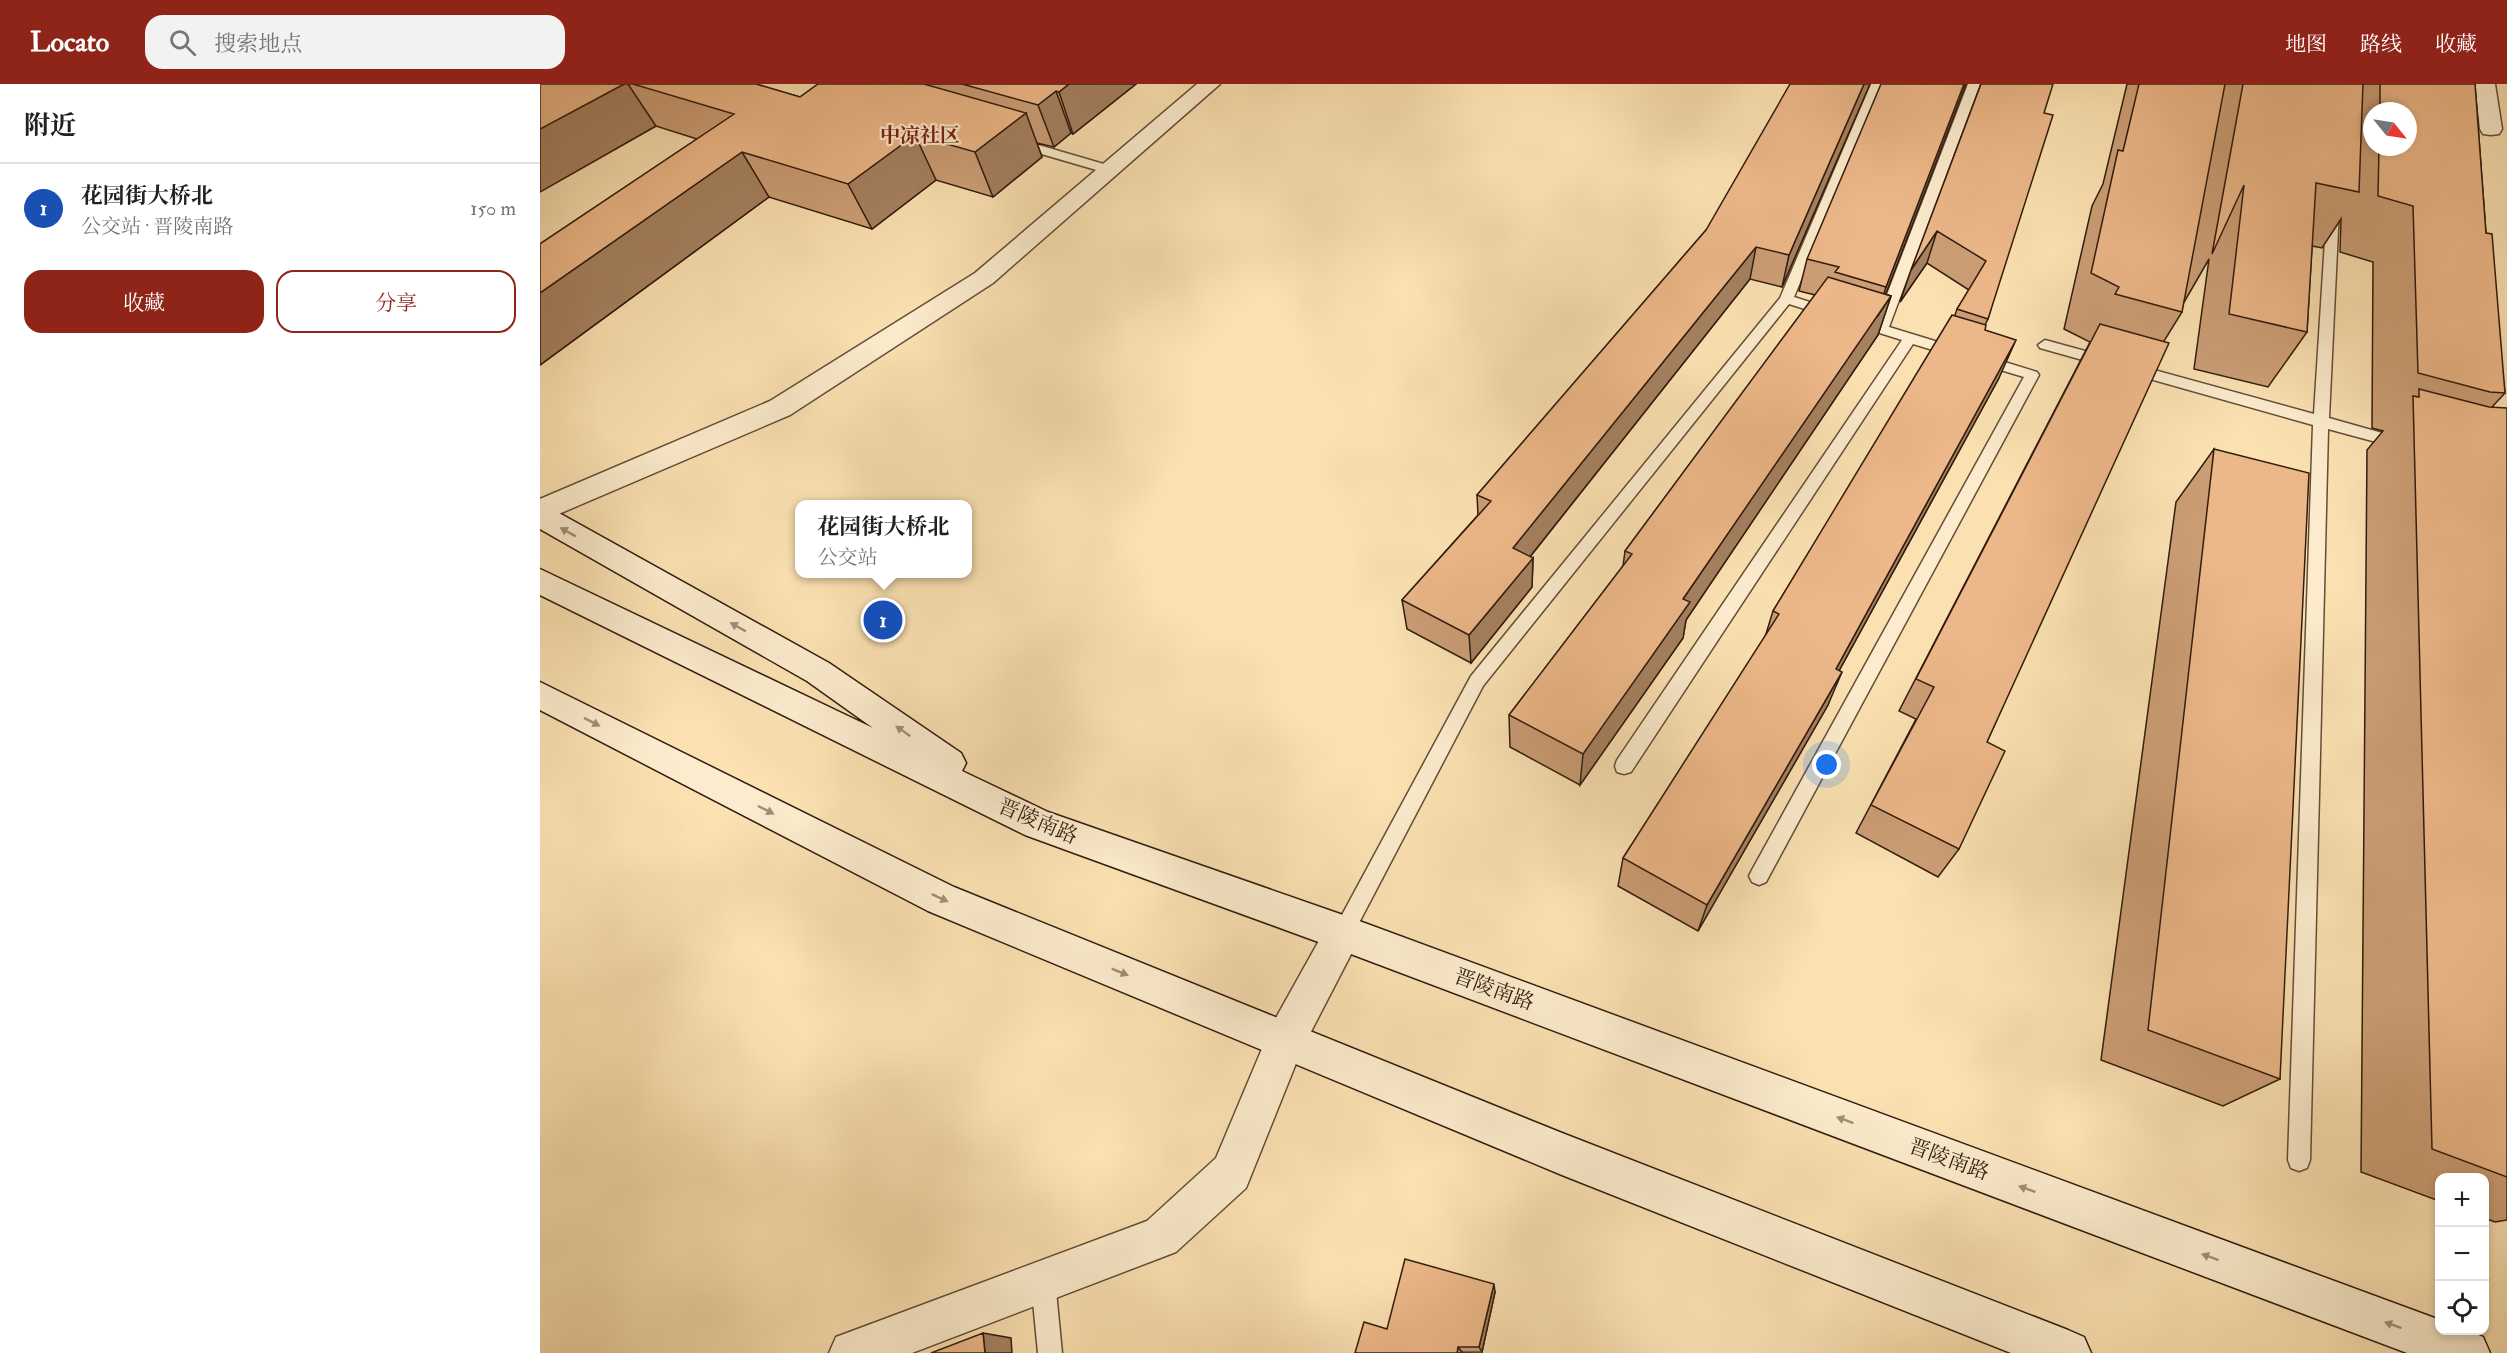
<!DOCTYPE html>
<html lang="zh">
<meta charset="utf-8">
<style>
:root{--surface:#fff;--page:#f2f2f2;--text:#202124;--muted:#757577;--line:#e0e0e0;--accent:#8f2418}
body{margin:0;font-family:"IM FELL Double Pica","Noto Serif SC",serif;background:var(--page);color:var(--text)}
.controls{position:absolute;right:18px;bottom:18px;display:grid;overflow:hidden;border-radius:12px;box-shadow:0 3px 9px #0003}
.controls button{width:54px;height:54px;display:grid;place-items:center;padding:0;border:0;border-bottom:2px solid var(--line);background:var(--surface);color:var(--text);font:30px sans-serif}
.compass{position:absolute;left:1823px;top:18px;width:54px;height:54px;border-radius:50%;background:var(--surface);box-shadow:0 3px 9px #0003;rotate:120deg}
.you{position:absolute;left:1287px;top:681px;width:21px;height:21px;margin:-15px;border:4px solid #fff;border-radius:50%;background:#1a73e8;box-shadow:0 0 0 9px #1a73e833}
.badge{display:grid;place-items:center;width:39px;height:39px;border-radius:50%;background:var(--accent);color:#fff;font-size:20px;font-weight:700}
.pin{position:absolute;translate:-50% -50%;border:3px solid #fff;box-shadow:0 2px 6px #0006}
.popup{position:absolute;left:255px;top:416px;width:177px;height:78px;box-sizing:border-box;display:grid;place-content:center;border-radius:12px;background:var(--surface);filter:drop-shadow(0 2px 4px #0005);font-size:20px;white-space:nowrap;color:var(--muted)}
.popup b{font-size:22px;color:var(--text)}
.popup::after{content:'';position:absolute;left:50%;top:100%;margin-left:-12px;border:12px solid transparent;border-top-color:var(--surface)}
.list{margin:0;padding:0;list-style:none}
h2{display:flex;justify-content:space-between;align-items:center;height:78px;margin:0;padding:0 24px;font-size:26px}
h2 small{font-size:20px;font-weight:400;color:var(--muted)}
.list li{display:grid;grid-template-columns:39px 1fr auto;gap:18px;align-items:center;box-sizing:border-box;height:90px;padding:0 24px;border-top:2px solid var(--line)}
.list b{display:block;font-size:22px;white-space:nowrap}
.list p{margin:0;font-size:20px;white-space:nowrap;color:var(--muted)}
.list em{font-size:20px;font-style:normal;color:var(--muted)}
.actions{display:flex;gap:12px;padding:18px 24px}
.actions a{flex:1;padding:14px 0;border:2px solid var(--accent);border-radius:18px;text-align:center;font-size:21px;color:var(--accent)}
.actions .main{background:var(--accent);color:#fff}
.icon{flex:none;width:33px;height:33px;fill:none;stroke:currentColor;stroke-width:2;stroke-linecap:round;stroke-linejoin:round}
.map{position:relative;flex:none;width:1967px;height:1269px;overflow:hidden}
header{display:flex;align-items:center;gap:36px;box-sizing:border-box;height:84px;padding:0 30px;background:var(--accent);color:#fff}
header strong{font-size:28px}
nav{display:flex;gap:33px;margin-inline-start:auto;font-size:21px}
.search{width:420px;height:54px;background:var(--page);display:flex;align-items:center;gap:15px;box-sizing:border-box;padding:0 21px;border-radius:18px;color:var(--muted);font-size:22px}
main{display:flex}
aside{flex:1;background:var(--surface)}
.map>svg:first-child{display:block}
</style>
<header>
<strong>Locato</strong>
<div class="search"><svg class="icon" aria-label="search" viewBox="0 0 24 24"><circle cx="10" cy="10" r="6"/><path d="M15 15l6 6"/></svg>搜索地点</div>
<nav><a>地图</a><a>路线</a><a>收藏</a></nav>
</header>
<main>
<aside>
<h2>附近<small></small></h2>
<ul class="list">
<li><span class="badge" style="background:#1a4fb4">1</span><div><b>花园街大桥北</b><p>公交站 · 晋陵南路</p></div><em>150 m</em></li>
</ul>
<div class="actions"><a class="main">收藏</a><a>分享</a></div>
</aside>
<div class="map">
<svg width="1967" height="1269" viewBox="0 0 1967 1269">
<rect width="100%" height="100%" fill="#fbe1b2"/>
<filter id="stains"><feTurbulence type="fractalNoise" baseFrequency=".00333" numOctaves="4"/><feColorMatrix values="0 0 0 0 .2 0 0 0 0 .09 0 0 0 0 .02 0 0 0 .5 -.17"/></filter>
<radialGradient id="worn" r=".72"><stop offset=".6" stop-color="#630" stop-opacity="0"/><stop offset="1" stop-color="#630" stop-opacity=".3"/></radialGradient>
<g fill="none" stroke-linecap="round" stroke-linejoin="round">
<g stroke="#644d37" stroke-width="3">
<path id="service" d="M1331,0H1343L1254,213L1295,226L1297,229L1290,233L1249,220L943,602L810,856L803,859L796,856L793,849L796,842L931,592L1240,214Z
M1428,0H1440L1349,243L1421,265L1423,268L1416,273L1373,260L1091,688L1084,690L1077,688L1075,682L1077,676L1362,256L1314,241L1312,238L1319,234L1336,239Z
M478,55L574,83L576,86L570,90L474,62V56Z
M1793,121L1799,125L1789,334L1867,356L1870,360L1867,364L1862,365L1788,345L1770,1076L1767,1084L1759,1087L1751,1084L1748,1076L1773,341L1500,264L1498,261L1505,256L1774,330L1787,125Z
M1442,271L1497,288L1499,291L1226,798L1219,801L1212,798L1209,792L1212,786L1484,293L1437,279L1435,276L1437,273Z
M503,1185L511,1189L515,1197L522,1269H498L491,1197L495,1189Z"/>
</g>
<g stroke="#644d37" stroke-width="3">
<path id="minor" d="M657,0H680L453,199L250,331L0,438V415L230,317L435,189Z
M1935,0H1955L1962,45L1959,50L1951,51L1943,50L1940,45Z
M803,831L816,837L822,849L761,967L706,1104L636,1168L372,1269H289L296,1253L607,1137L676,1074L732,941L790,837Z"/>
</g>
<g stroke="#311c0e" stroke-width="3">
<path id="secondary" d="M0,421L10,424L289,579L421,669L426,679L422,687L508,728L803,831L1900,1236V1246H1927L1943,1253L1950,1269H1867L803,867L485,751L0,511V485L333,644L267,597L0,445Z
M0,598L414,803L1022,1049L1528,1246L1544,1253L1551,1269H1471L1022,1091L388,827L0,626Z"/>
</g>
<use href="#service" fill="#fceccd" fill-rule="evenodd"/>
<use href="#minor" fill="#fceccd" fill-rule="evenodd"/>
<use href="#secondary" fill="#fceccd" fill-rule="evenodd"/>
</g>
<path fill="#cc9e76" stroke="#311c0e" stroke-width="1.5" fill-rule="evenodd" d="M0,0H216L260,13L278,0H596L533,50L531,49L514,63L497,59L502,73L453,113L396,96L332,145L229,113L0,281V160L157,55L116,42L0,108Z
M1330,0L1242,203L1210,195L990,473L993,474L992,503L931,579L867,545L862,516L938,431L937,411L1166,146Z
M1426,0L1345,210L1351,212L1338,251L1146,536L1143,554L1040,701L970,663L969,631L1083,482L1085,467L1275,211L1259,207L1267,175Z
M1441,0L1504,29L1448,235L1445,241V246L1459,294L1299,587L1288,621L1158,847L1078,802L1083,774L1225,553L1233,527L1415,231L1417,225L1429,206L1387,179L1360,218Z
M1587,0H1935L1946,149L1965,309L1952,323L1967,327V1136L1955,1138L1944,1134V1094H1899V1117L1821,1088L1827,366L1843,347L1832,344L1833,178L1800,168L1801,135L1782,164L1772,162L1767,248L1728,303L1654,285L1669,175L1643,220L1642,228L1624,257L1447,658L1419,765L1398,793L1316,749L1376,635L1359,627L1550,258L1524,245L1552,122L1563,100ZM1832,27H1868V63H1832Z
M1674,365L1740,995L1683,1022L1561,976L1636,418Z
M955,1208L942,1268L815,1269L847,1245Z"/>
<path fill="#a68160" stroke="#311c0e" stroke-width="1.5" d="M84,0H88L116,42L0,108V45Z
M529,0H596L533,50L519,8Z
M1324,0H1330L1242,203L1249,171Z
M1424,0H1426L1337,233L1351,212L1338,251L1146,536L1143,554L1040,701L1043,670L1143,515L1336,233L1346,203Z
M516,7L531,49L514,63L498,21Z
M486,29L502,73L453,113L435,68Z
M375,51L396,96L332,145L308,100Z
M202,68L229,113L0,281V209Z
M1397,147L1387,179L1360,218L1371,186Z
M1216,163L1210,195L973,494V464Z
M1476,256L1459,294L1282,618L1296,585Z
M993,474L992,503L931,579L929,551Z
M1302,588L1288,621L1158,847L1167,821Z
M954,1200L955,1208L942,1268L939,1263Z
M443,1249L471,1254L472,1269H445Z
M918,1263L922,1268L921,1269H917Z"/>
<path fill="#edb889" stroke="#311c0e" stroke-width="1.5" d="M0,0H84L0,45Z
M93,0H216L260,13L278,0H384L486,29L435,68L375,51L308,100L202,68L0,209V160L194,30Z
M422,0H529L519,8L516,7L498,21Z
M1250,0H1324L1249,171L1216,163L973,464L993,474L929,551L862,516L951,417L937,411L1166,146Z
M1341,0H1424L1346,203L1295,188L1299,183L1267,175Z
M1441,0H1513L1504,29L1513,31L1448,235L1417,225L1446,177L1397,147L1371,186Z
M1599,0H1685L1642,228L1575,210L1579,203L1551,189L1578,66L1583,67Z
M1703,0H1823L1819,108L1776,99L1767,248L1689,230L1704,101L1672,170Z
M1840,0H1935L1946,149L1952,150L1965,309L1950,308L1878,289L1873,122L1838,112L1839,63H1868V27H1840Z
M1288,193L1351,212L1143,515L1150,518L1043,670L969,631L1092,470L1085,467Z
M1412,231L1446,241L1445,246L1476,256L1296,585L1302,588L1167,821L1083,774L1239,530L1233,527Z
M1560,240L1629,259L1447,658L1465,667L1419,765L1331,721L1394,603L1376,595Z
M1879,305L1949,323L1967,324V1093L1892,1065L1873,312L1879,313Z
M1674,365L1769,389L1740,995L1608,946Z
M865,1175L954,1200L939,1263H918L917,1269H815L824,1238L847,1245Z
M443,1249L445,1269H391Z"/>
<defs><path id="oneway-solid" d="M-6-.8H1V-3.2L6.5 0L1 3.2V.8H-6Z" transform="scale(1.5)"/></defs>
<g fill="#a18e77">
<use href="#oneway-solid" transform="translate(28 448) rotate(-151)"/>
<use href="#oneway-solid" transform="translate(198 543) rotate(-151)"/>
<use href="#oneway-solid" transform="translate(52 638) rotate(27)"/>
<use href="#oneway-solid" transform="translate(363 647) rotate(-145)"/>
<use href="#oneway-solid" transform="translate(226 726) rotate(27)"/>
<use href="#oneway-solid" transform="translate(400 814) rotate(25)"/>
<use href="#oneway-solid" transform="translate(580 888) rotate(22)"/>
<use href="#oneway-solid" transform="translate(1305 1036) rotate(-160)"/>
<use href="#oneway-solid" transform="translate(1487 1105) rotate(-160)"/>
<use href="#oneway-solid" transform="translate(1670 1173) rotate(-160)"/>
<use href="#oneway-solid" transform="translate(1853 1241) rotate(-160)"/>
</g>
<g text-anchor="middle" stroke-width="4.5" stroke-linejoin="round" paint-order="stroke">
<g font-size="20" font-weight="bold" fill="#7a1f14" stroke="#fceccd">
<text x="380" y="58">中凉社区</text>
</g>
<g font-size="21" fill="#311c0e" stroke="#fceccd">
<text transform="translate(498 737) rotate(23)" y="7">晋陵南路</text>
<text transform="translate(954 905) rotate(20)" y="7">晋陵南路</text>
<text transform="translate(1409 1075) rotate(20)" y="7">晋陵南路</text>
</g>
</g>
<rect width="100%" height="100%" filter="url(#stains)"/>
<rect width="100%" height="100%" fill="url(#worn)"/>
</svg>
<div class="controls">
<button>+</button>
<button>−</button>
<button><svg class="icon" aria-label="locate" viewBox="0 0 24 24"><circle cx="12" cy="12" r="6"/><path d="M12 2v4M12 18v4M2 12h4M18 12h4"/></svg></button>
</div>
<svg class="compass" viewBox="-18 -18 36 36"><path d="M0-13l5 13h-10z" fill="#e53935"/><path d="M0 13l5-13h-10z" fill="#757577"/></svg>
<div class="you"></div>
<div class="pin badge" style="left:343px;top:536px;background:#1a4fb4">1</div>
<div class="popup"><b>花园街大桥北</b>公交站</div>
</div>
</main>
